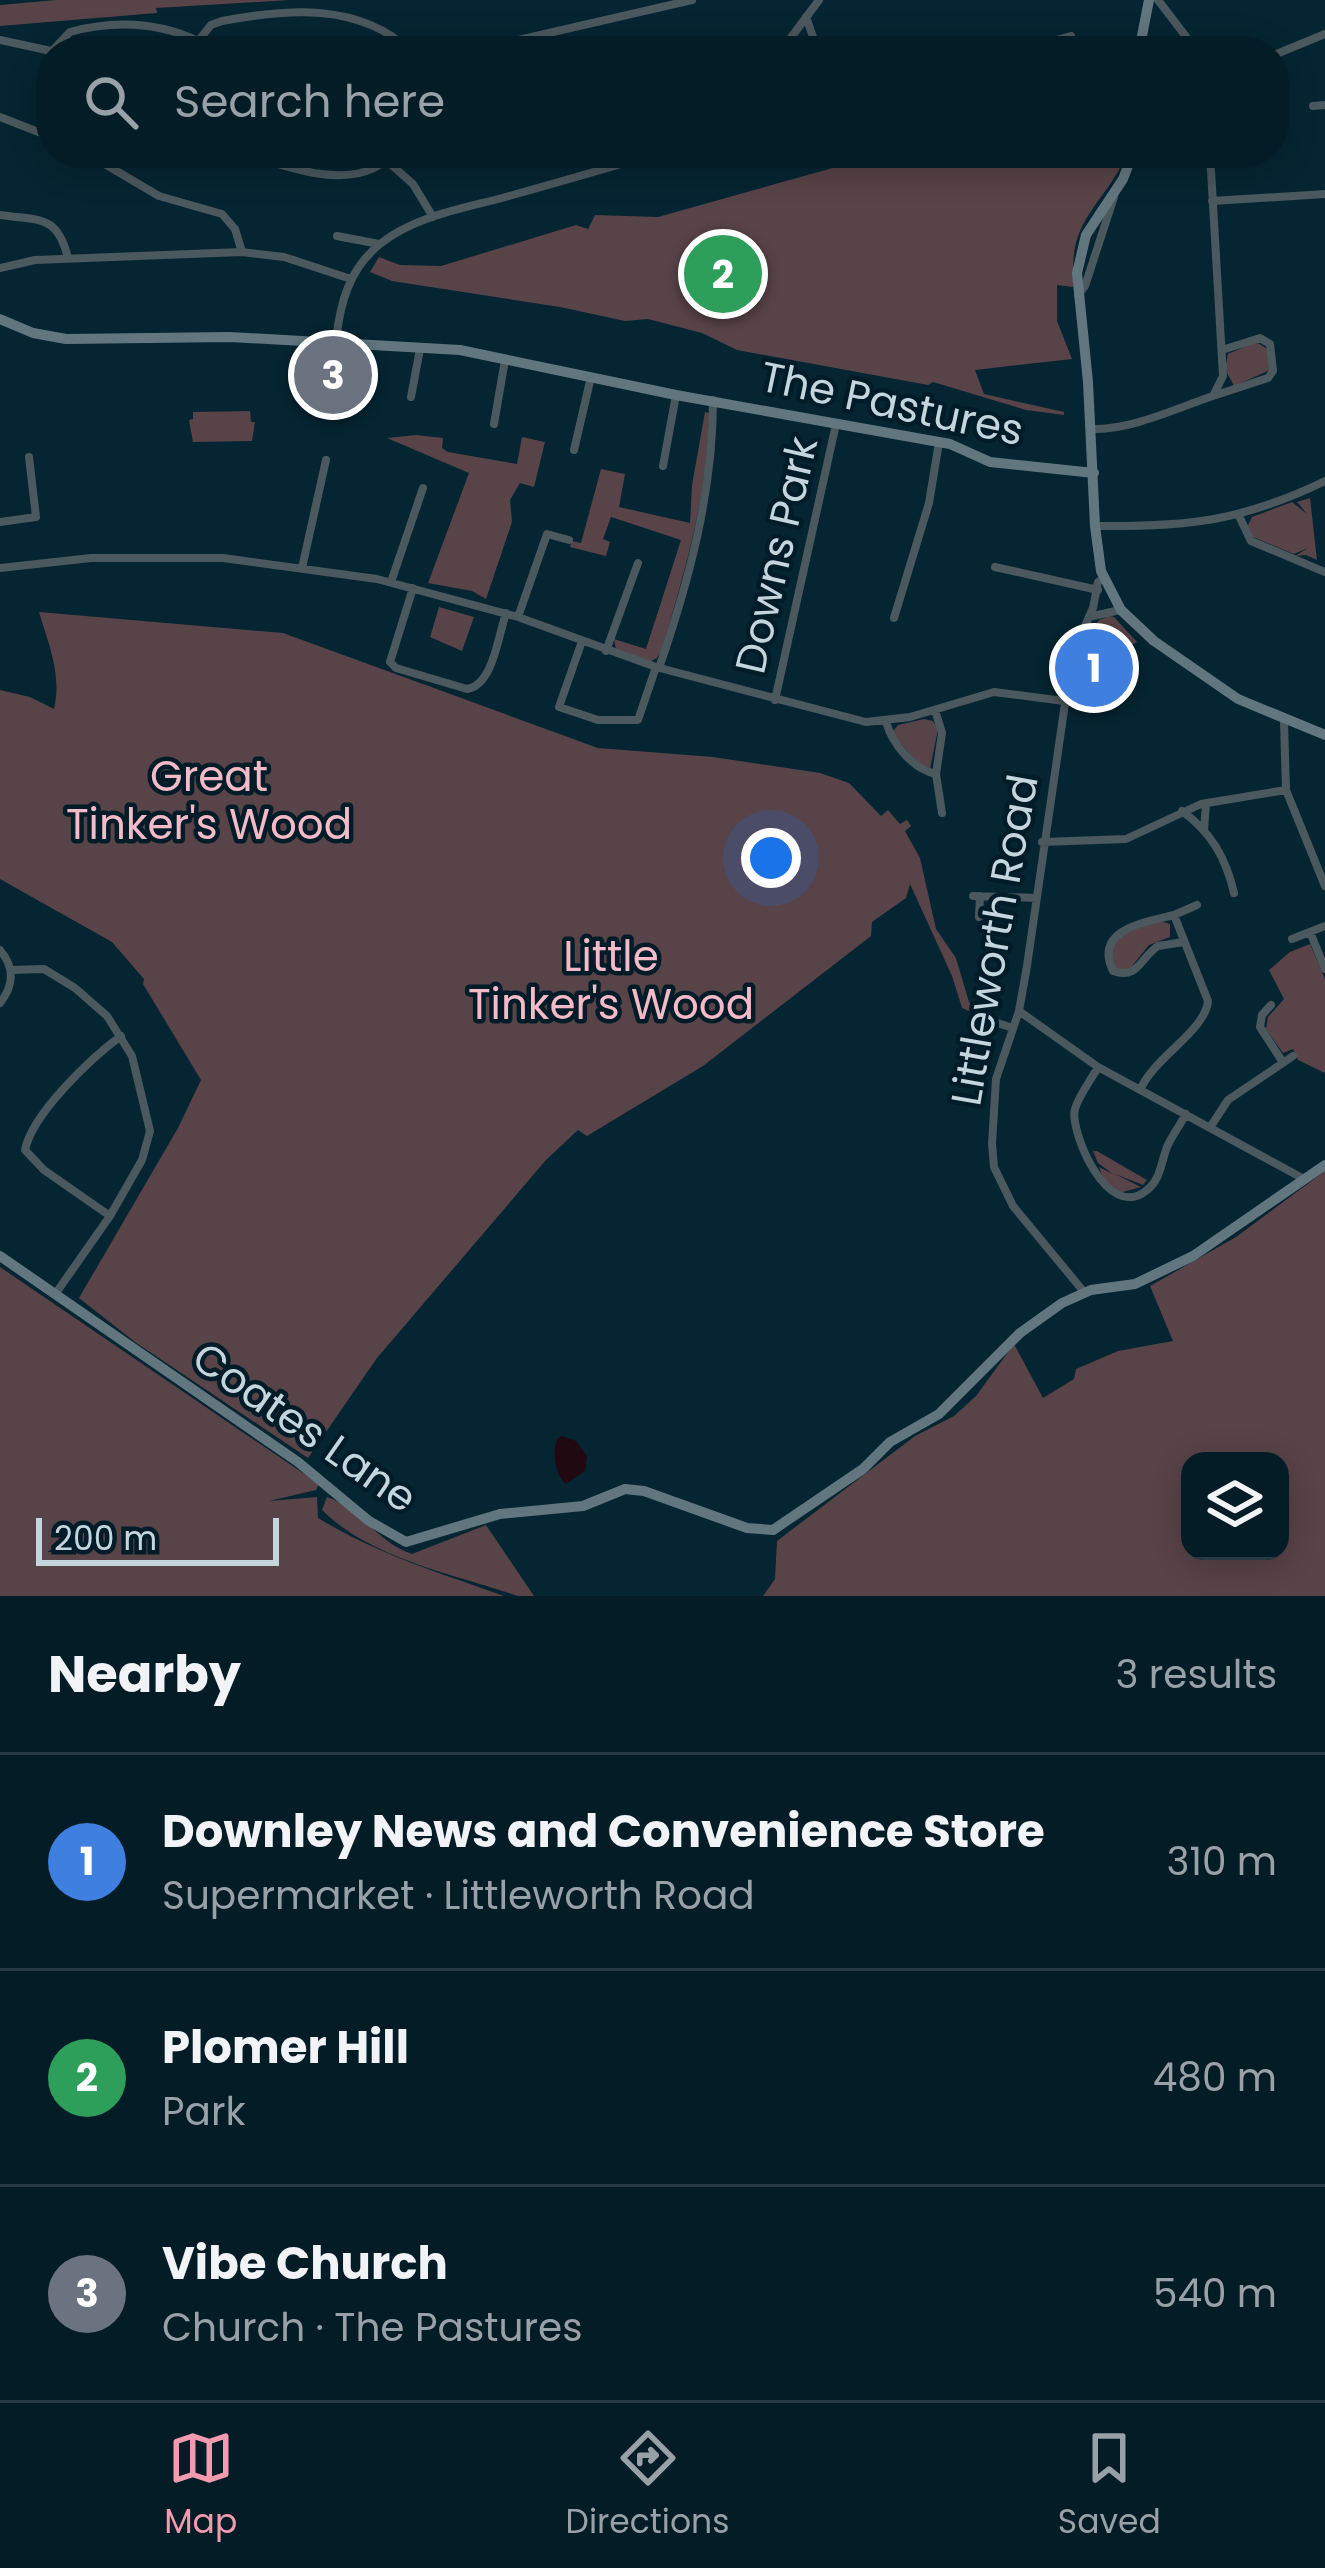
<!DOCTYPE html>
<meta charset="utf-8">
<style>
:root{--surface:#041c26;--page:#122932;--text:#f1f3f6;--muted:#97a1a7;--line:#253a43;--accent:#f29ab0}
body{margin:0;font-family:Poppins,sans-serif;background:var(--page);color:var(--text)}
.controls{position:absolute;right:36px;bottom:36px;display:grid;overflow:hidden;border-radius:24px;box-shadow:0 6px 30px #0003}
.controls button{width:108px;height:108px;display:grid;place-items:center;padding:0;border:0;border-bottom:3px solid var(--line);background:var(--surface);color:var(--text);font:60px sans-serif}
.scale{position:absolute;left:36px;bottom:30px;width:243px;box-sizing:border-box;padding-left:12px;border:6px solid #c4d5dd;border-top:0;font-size:33px;line-height:42px;white-space:nowrap;color:#c4d5dd;-webkit-text-stroke:9px #001c28;paint-order:stroke}
.you{position:absolute;left:771px;top:858px;width:42px;height:42px;margin:-30px;border:9px solid #fff;border-radius:50%;background:#1a73e8;box-shadow:0 0 0 18px #1a73e833}
.badge{display:grid;place-items:center;width:78px;height:78px;border-radius:50%;background:var(--accent);color:#fff;font-size:39px;font-weight:700}
.pin{position:absolute;translate:-50% -50%;border:6px solid #fff;box-shadow:0 3px 12px #0006}
.list{margin:0;padding:0;list-style:none}
h2{display:flex;justify-content:space-between;align-items:center;height:156px;margin:0;padding:0 48px;font-size:51px}
h2 small{font-size:39px;font-weight:400;color:var(--muted)}
.list li{display:grid;grid-template-columns:78px 1fr auto;gap:36px;align-items:center;box-sizing:border-box;height:216px;padding:0 48px;border-top:3px solid var(--line)}
.list b{display:block;font-size:45px;white-space:nowrap}
.list p{margin:0;font-size:39px;white-space:nowrap;color:var(--muted)}
.list em{font-size:39px;font-style:normal;color:var(--muted)}
.icon{flex:none;width:66px;height:66px;fill:none;stroke:currentColor;stroke-width:2;stroke-linecap:round;stroke-linejoin:round}
.map{position:relative;flex:none;width:1325px;height:1596px;overflow:hidden}
.search{position:absolute;background:var(--surface);box-shadow:0 6px 30px #0003;left:36px;right:36px;top:36px;height:132px;display:flex;align-items:center;gap:30px;box-sizing:border-box;padding:0 42px;border-radius:48px;color:var(--muted);font-size:45px}
.sheet{height:804px;background:var(--surface)}
nav{display:flex;justify-content:space-around;align-items:center;box-sizing:border-box;height:168px;border-top:3px solid var(--line);background:var(--surface);font-size:33px;color:var(--muted)}
nav a{display:grid;justify-items:center;gap:6px}
nav .on{color:var(--accent)}
.map>svg:first-child{display:block}
</style>
<div class="map">
<svg width="1325" height="1596" viewBox="0 0 1325 1596">
<rect width="100%" height="100%" fill="#052532"/>
<path fill="#584348" fill-rule="evenodd" d="M56,0H290L156,8L157,13L0,26V5Z
M886,153H1126C1117,182 1094,201 1081,229C1072,247 1073,266 1073,287L1057,285V321L1072,359L975,370L984,394L1064,412V415L1026,410L933,382L928,385L737,350L702,333L648,319L625,321L560,307L392,281L370,272L379,257L400,265L441,266L576,225L588,229L595,215L658,217Z
M1256,342L1269,350L1270,370L1234,386L1225,369L1228,354Z
M250,411L251,422H255L252,441L193,442L189,420L193,419V412Z
M705,412L709,413C708,495 685,570 662,649L657,658L649,662L616,650L614,639L646,649L681,540L611,517L603,539L610,542L606,556L570,547L572,541L581,543L601,469L625,474L619,507L690,523L692,485Z
M416,435L443,438L442,448L448,452L517,464L522,437L545,442L534,487L520,483L510,500L512,522L486,599L472,591L428,583L469,473L387,438Z
M1310,498L1317,560L1306,555L1295,556L1308,548L1294,554L1253,537L1247,527L1252,517L1292,502L1307,514L1297,502Z
M439,607L474,617L462,651L430,637Z
M39,612L283,633L598,748L713,757L820,773L849,783L881,816L888,810L900,824L907,820L911,826L905,831L920,858L936,929L956,958L969,1002L976,1009L969,1011L962,1008L952,976L910,884L906,898L872,922L871,936L703,1066L587,1136L578,1130L546,1160L377,1358L308,1458L135,1342L79,1298L178,1128L201,1080L143,984L144,979L112,942L0,879V690L30,697L54,709C62,676 49,645 39,612Z
M1110,616L1114,617L1137,642L1123,650L1094,648L1092,639L1085,640L1099,620Z
M924,719L933,721L938,729L930,769L920,766L892,733L898,725Z
M1160,921L1170,924V937L1149,945L1128,971L1116,970L1109,956L1117,935Z
M1310,944L1325,979V1073L1298,1060L1293,1049L1283,1053L1266,1029L1268,1017L1284,999L1269,970L1290,952Z
M1093,1151H1097L1147,1180L1143,1185L1115,1174L1141,1187L1119,1193L1104,1181L1099,1167L1113,1174L1098,1163Z
M1325,1171V1596H763L775,1579L777,1541L915,1436L954,1416L976,1396L1014,1344L1043,1398L1074,1379L1076,1369L1118,1351L1173,1341L1150,1286L1236,1237ZM1190,1461H1280V1551H1190Z
M0,1267L319,1484L316,1490L269,1501L317,1497L318,1518C377,1554 440,1573 504,1596H0Z
M327,1497C360,1508 378,1543 412,1554L486,1525L534,1596H518C454,1574 371,1559 322,1510Z"/>
<path fill="#200910" d="M562,1436L576,1441L587,1456L585,1471L566,1484C555,1476 552,1452 557,1439Z"/>
<g fill="none" stroke-linecap="round" stroke-linejoin="round">
<path stroke="#4b585e" stroke-width="8" d="M1158,0L1197,51
M806,17L818,51
M0,40L51,51
M199,40L211,25L222,21C287,9 358,2 411,51
M52,51L70,32C119,19 172,22 215,51
M471,51L692,0
M781,51L819,0
M1017,51L1071,36
M1274,55L1325,34
M1313,106L1325,105
M0,117L51,137
M86,153L159,196L222,214L235,229L242,252
M243,153C283,166 348,191 385,161
M378,153L413,184L433,217
M1212,201L1325,194
M0,215C38,221 57,213 68,258
M337,236L379,244
M0,268L35,260L242,252L284,257L351,279
M1078,295L1085,286L1114,197
M336,341C340,303 349,269 380,244C416,215 467,208 509,196C560,182 610,167 660,153
M1216,395L1268,378L1273,371L1270,344L1260,338L1222,350
M411,397L420,349
M494,424L505,360
M1091,429C1132,430 1174,409 1213,396L1223,376L1210,153
M574,450L591,377
M663,466L676,395
M1239,516L1251,541L1325,572
M0,522L36,517L29,457
M1095,526C1187,527 1240,522 1325,481
M995,567L1098,590
M0,568L91,558H223L377,579L518,617L656,667L866,722L910,717L994,692L1064,701
M302,568L326,460
M391,582L423,488
M413,588L390,662L396,668L467,689C493,685 498,637 506,613
M518,617L547,534L569,540
M1089,617L1120,610
M894,618L929,503L939,442
M582,641L559,707L598,720H638L656,667
M606,651L638,563
M659,668C689,581 713,492 713,400
M775,700L836,424
M886,722C893,745 913,769 936,774L942,733L935,710
M1284,722L1286,790L1325,886
M936,774L942,813
M1182,811C1211,832 1226,858 1234,893
M1204,830L1206,803
M1042,842L1126,839L1201,804L1286,790
M973,896L1037,898
M1174,915L1197,905
M979,917L980,896
M1310,932L1325,969
M1292,939L1325,926
M0,950C15,968 14,985 0,1003
M11,970L44,969L75,988L107,1016L132,1056L150,1131L142,1160L110,1216L56,1293
M1271,1005L1262,1015L1260,1027L1282,1061
M1019,1011L1098,1067L1304,1179
M975,1016L1013,1028
M1098,1067C1091,1080 1079,1095 1075,1109C1069,1129 1107,1224 1147,1190C1161,1179 1161,1162 1167,1147C1172,1136 1180,1125 1186,1114
M1141,1088C1156,1056 1205,1031 1208,1001L1174,915C1146,922 1093,929 1113,971C1138,980 1140,958 1158,946L1184,942
M1211,1126L1228,1100L1293,1056
M110,1216L44,1170L25,1150C32,1114 91,1058 121,1036
M1084,1292L1013,1206L994,1167L992,1144L996,1079L1019,1011L1027,966L1072,655L1093,608L1098,582L1104,578"/>
<path stroke="#62767f" stroke-width="10" d="M1139,51L1149,0
M1133,153L1123,179L1086,235L1077,273L1088,382L1095,526L1101,571L1121,610L1154,641L1238,699L1325,735
M0,319L33,333L66,339L230,337L460,350L676,395L950,444L990,462L1094,473
M0,1256L298,1462L369,1521L406,1542L500,1514L583,1506L625,1489L644,1491L747,1528L773,1530L863,1469L890,1442L939,1414L1020,1333L1062,1303L1091,1290L1135,1284L1193,1256L1325,1165"/>
</g>
<g text-anchor="middle" stroke-width="9" stroke-linejoin="round" paint-order="stroke">
<g font-size="42" fill="#c4d5dd" stroke="#001c28">
<text transform="translate(892 403) rotate(12)" y="15">The Pastures</text>
<text transform="translate(776 555) rotate(-77)" y="15">Downs Park</text>
<text transform="translate(994 940) rotate(-80)" y="15">Littleworth Road</text>
<text transform="translate(305 1427) rotate(35)" y="15">Coates Lane</text>
</g>
<g font-size="42" fill="#f5bac7" stroke="#001c28">
<text x="209" y="791">Great<tspan x="209" dy="48">Tinker's Wood</tspan></text>
<text x="611" y="971">Little<tspan x="611" dy="48">Tinker's Wood</tspan></text>
</g>
</g>
</svg>
<div class="controls">
<button><svg class="icon" aria-label="layers" viewBox="0 0 24 24"><path d="M12 4l9 5-9 5-9-5zM3 14l9 5 9-5"/></svg></button>
</div>
<div class="scale">200 m</div>
<div class="you"></div>
<div class="pin badge" style="left:1094px;top:668px;background:#3f7fe0">1</div>
<div class="pin badge" style="left:723px;top:274px;background:#2e9e5b">2</div>
<div class="pin badge" style="left:333px;top:375px;background:#6b7280">3</div>
<div class="search"><svg class="icon" aria-label="search" viewBox="0 0 24 24"><circle cx="10" cy="10" r="6"/><path d="M15 15l6 6"/></svg>Search here</div>
</div>
<section class="sheet">
<h2>Nearby<small>3 results</small></h2>
<ul class="list">
<li><span class="badge" style="background:#3f7fe0">1</span><div><b>Downley News and Convenience Store</b><p>Supermarket · Littleworth Road</p></div><em>310 m</em></li>
<li><span class="badge" style="background:#2e9e5b">2</span><div><b>Plomer Hill</b><p>Park</p></div><em>480 m</em></li>
<li><span class="badge" style="background:#6b7280">3</span><div><b>Vibe Church</b><p>Church · The Pastures</p></div><em>540 m</em></li>
</ul>
</section>
<nav>
<a class="on"><svg class="icon" aria-label="map" viewBox="0 0 24 24"><path d="M3 6l6-2 6 2 6-2v14l-6 2-6-2-6 2zM9 4v14M15 6v14"/></svg>Map</a>
<a><svg class="icon" aria-label="directions" viewBox="0 0 24 24"><path d="M12 3l9 9-9 9-9-9zM9 14v-3h6M13 9l2 2-2 2"/></svg>Directions</a>
<a><svg class="icon" aria-label="saved" viewBox="0 0 24 24"><path d="M7 4h10v16l-5-4-5 4z"/></svg>Saved</a>
</nav>
